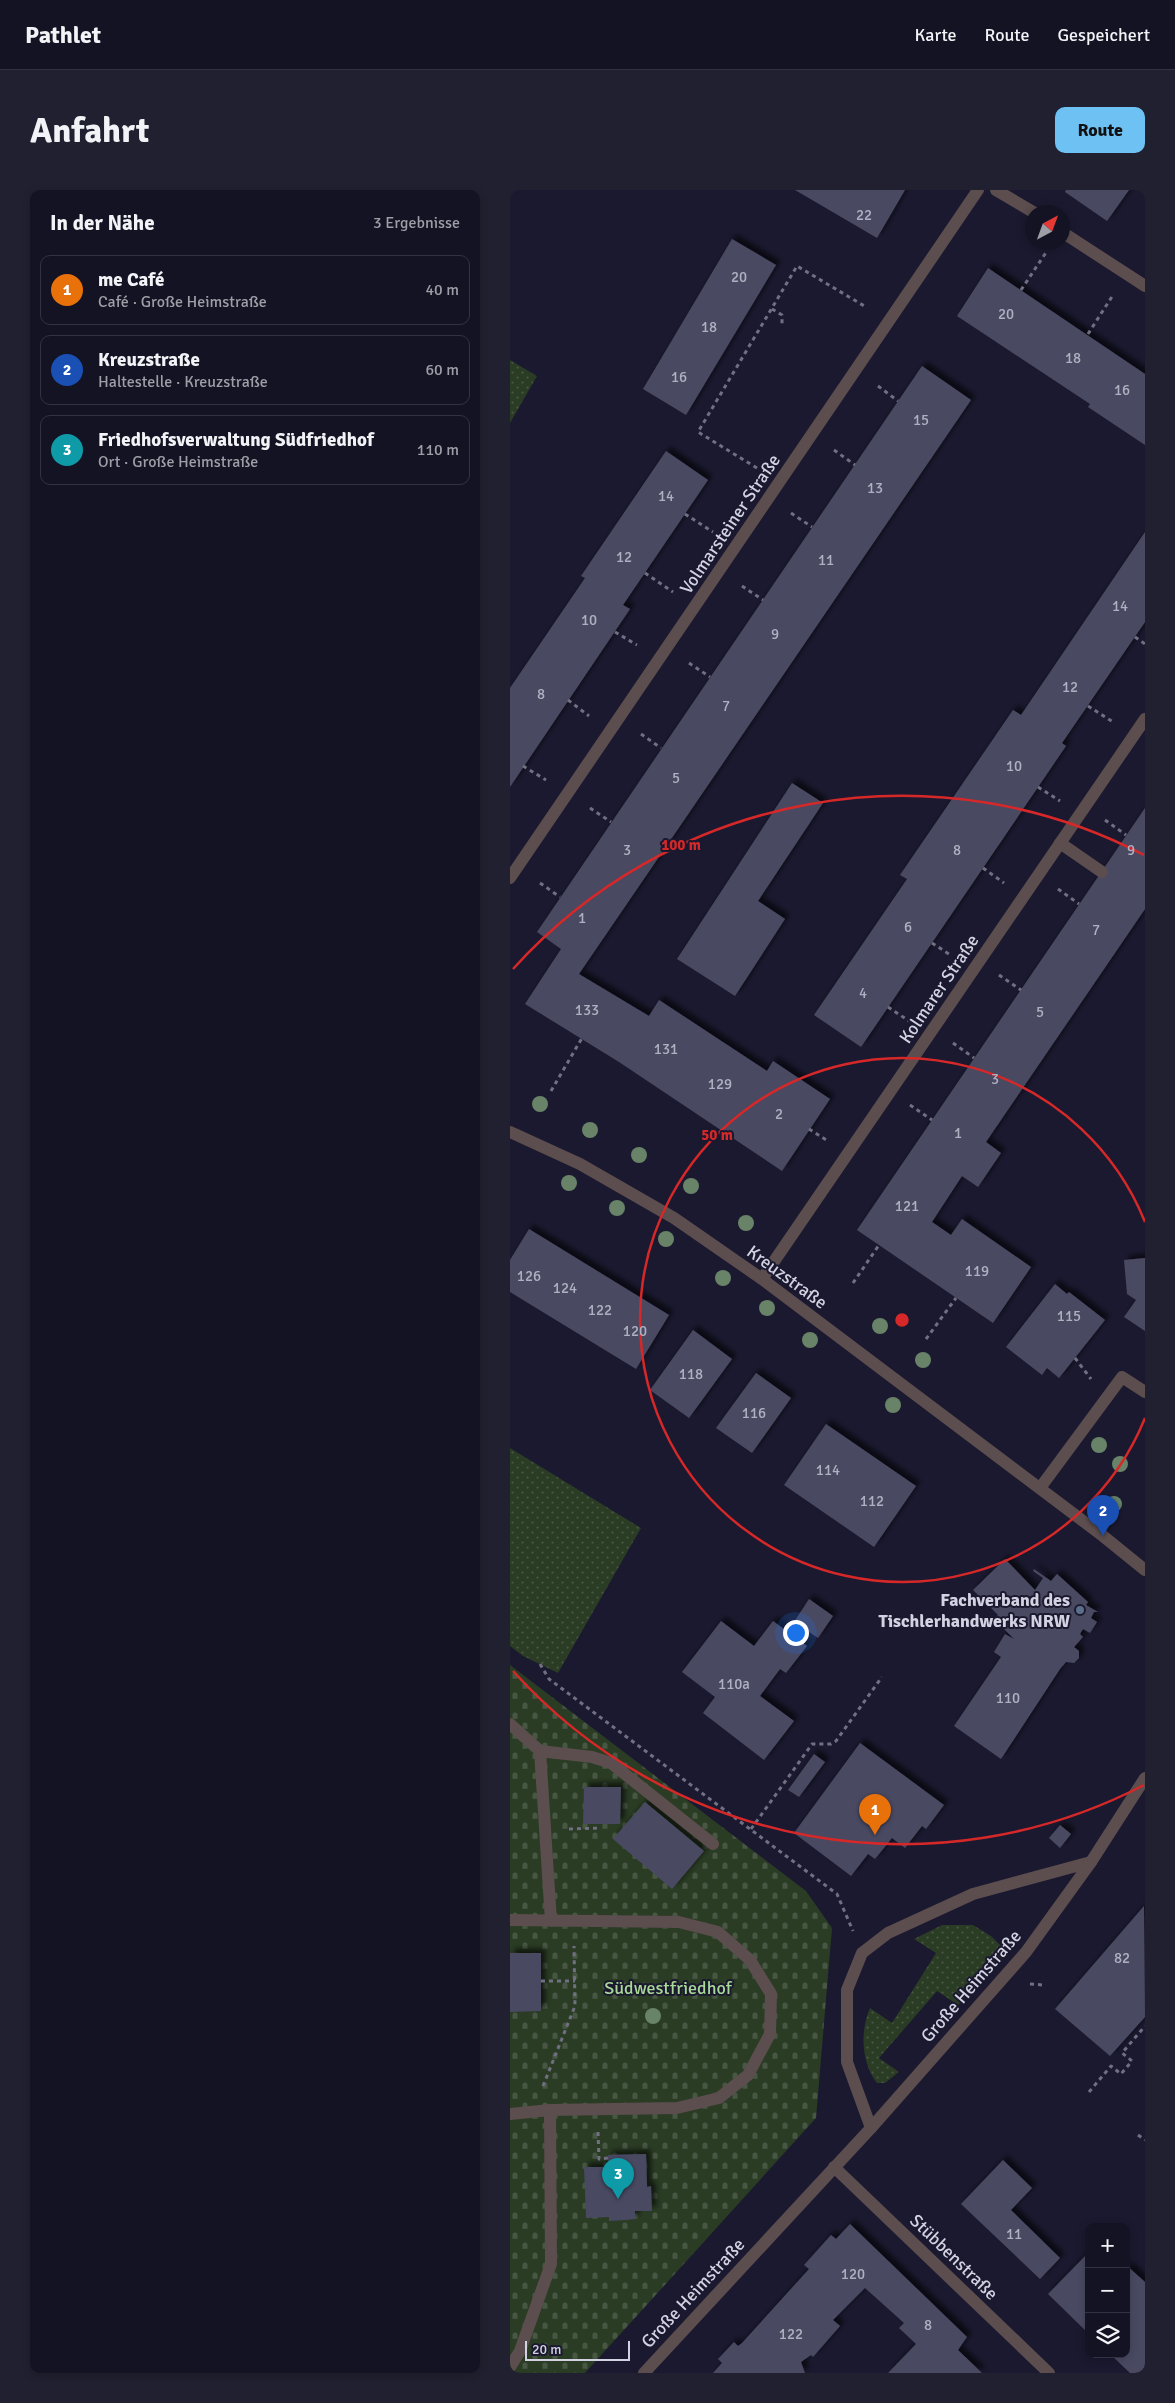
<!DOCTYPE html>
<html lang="de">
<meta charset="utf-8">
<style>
:root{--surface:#141323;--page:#212030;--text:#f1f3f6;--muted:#9d9ea6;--line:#333241;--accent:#6dc2f3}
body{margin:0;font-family:Signika,sans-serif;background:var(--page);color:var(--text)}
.controls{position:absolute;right:15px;bottom:15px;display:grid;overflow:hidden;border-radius:10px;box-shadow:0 2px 8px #0003}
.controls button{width:45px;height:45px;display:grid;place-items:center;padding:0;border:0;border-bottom:1px solid var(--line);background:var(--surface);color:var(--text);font:25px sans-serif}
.compass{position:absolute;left:515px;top:15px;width:45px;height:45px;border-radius:50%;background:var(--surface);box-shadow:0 2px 8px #0003;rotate:41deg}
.scale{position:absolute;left:15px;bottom:12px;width:105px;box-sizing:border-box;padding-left:5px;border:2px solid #d2d2e2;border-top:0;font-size:14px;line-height:18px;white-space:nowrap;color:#d2d2e2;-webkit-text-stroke:4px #1a192f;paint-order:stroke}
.you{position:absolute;left:285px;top:1442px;width:18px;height:18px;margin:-12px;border:4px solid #fff;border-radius:50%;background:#1a73e8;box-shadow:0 0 0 8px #1a73e833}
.badge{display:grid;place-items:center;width:32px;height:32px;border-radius:50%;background:var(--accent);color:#fff;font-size:16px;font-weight:700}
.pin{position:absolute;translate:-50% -41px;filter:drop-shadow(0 1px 2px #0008)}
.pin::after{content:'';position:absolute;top:26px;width:18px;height:15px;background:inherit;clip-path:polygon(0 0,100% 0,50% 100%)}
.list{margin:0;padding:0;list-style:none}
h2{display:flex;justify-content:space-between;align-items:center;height:65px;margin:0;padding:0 20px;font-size:21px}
h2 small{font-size:16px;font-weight:400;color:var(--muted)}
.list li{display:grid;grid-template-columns:32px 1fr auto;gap:15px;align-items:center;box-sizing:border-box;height:70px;margin:0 10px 10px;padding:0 10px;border:1px solid var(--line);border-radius:10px}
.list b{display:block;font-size:19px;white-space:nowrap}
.list p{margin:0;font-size:16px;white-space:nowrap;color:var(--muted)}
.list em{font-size:16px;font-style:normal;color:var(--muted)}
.icon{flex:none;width:28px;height:28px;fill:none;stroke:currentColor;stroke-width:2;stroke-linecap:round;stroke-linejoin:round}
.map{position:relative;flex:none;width:635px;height:2183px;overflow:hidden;border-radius:10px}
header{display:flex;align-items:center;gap:30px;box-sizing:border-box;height:70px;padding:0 25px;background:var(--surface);border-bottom:1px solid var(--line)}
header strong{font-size:24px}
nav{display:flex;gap:28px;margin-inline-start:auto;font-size:18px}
.intro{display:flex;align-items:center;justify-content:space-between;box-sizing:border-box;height:120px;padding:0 30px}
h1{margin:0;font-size:35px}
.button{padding:12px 22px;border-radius:10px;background:var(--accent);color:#111;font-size:18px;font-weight:700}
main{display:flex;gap:30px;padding:0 30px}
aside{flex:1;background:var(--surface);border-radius:10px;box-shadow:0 2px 8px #0003}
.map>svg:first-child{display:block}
</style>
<header>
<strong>Pathlet</strong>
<nav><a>Karte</a><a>Route</a><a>Gespeichert</a></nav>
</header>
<div class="intro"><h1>Anfahrt</h1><a class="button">Route</a></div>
<main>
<aside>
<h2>In der Nähe<small>3 Ergebnisse</small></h2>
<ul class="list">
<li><span class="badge" style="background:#e8710a">1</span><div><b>me Café</b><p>Café · Große Heimstraße</p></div><em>40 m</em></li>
<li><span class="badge" style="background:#1a4fb4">2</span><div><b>Kreuzstraße</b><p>Haltestelle · Kreuzstraße</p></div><em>60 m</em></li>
<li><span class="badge" style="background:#0f9aa8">3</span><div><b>Friedhofsverwaltung Südfriedhof</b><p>Ort · Große Heimstraße</p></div><em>110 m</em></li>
</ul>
</aside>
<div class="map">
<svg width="635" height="2183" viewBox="0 0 635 2183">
<defs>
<pattern id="grass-dots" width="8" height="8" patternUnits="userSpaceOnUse" patternTransform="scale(1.25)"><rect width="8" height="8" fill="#2a3c24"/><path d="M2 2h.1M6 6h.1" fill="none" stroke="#485744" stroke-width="1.8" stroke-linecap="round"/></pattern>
<pattern id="cemetery-stones" width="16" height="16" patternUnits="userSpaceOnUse" patternTransform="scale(1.25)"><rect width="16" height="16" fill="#2a3c24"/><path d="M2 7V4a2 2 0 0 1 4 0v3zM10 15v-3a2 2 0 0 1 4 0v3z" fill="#485744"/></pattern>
<filter id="shadow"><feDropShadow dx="4.5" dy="-4.5" stdDeviation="2.5" flood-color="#0009"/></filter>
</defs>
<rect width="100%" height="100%" fill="#1a192f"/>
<path fill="url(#grass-dots)" d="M0,170L27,186L0,233Z
M0,1258L131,1338L48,1483L13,1466L0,1456Z
M432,1735H463L481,1746L498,1763L448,1815L427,1801L369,1868L389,1882L375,1893H367C351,1873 350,1841 360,1818L382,1833L426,1763L404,1749Z"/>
<path fill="url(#cemetery-stones)" d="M0,1475L296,1701L322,1738L306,1928L75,2183H0Z"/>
<path fill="#494962" filter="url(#shadow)" d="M285,0H395L367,48Z
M556,0H619L597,31L555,2Z
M222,49L266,75L176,225L133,199Z
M478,78L635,184V255L578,217L580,214L447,126Z
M412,176L461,210L69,784L139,826L149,810L257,881L263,871L320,909L272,981L109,872L15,814L51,759L27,742Z
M156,261L198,290L113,415L120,419L0,597V498L75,388L71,386Z
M635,342V432L552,553L556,556L351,857L304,825L397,689L390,685L503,520L511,525Z
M282,593L313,613L248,711L275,729L225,806L167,769Z
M635,618V719L476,952L491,963L468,997L452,986L422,1032L441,1045L452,1029L521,1077L483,1133L347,1040Z
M19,1039L159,1125L126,1179L0,1102V1070Z
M635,1068V1141L614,1127L626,1110L617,1104L614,1070Z
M545,1094L557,1104L559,1102L595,1130L549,1188L537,1178L532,1185L496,1157Z
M183,1140L222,1169L179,1228L140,1200Z
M246,1183L281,1208L242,1263L206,1238Z
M316,1234L406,1296L364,1357L274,1295Z
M495,1369L525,1400L533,1388L523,1381L524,1379L541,1391L547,1384L578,1412L576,1415L588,1422H584L581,1428L587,1432L580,1443L573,1439L570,1444L573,1447L564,1457L569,1461V1468L564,1473L556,1472L550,1479L491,1569L444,1536L491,1467L484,1462L495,1444L504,1449L484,1429L488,1425L463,1400Z
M299,1409L323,1426L308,1448L284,1432Z
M211,1431L244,1456L263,1431L297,1456L276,1483L270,1479L250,1506L284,1531L254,1570L193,1523L205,1507L172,1482Z
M350,1553L434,1615L416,1639L412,1636L395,1658L382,1648L365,1669L358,1664L341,1686L284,1643Z
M304,1564L315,1572L289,1607L278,1600Z
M74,1597H111L110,1634H73Z
M135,1612L194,1661L162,1699L103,1649Z
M550,1635L561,1644L550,1658L539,1648Z
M634,1716L635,1827L600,1866L545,1819Z
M0,1763H31V1821L0,1822Z
M136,1964L137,1997L141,1996L142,2021H125V2029L116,2030L99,2031V2027L76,2028L74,1977H98V1965Z
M493,1970L522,1998L501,2020L550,2068L530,2089L451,2014Z
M340,2034L457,2147L448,2160L472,2183H378L406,2154L389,2138L394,2133L355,2098L323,2130L330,2136L303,2167L301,2165L291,2172L295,2183H203L212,2173L208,2169L224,2152L228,2156L232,2153L299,2079L294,2075L321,2045L326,2049Z
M579,2062V2144L538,2104Z
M616,2075L635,2092V2183H620L600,2164H616Z"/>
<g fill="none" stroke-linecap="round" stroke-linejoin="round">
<path stroke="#717083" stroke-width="3" stroke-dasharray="4 4" stroke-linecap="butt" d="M511,100L537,61
M262,119L272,125V136
M578,144L603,105
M368,196L388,211
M324,260L345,275
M247,278L188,242L287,76L356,117
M281,323L302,337
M175,324L203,342
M135,383L163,402
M232,396L253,410
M105,442L127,455
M625,447L635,454
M179,473L200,487
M58,510L79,526
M578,516L603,532
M131,544L151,558
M13,576L36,590
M528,597L550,611
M80,618L101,632
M595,630L616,645
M473,678L494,693
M30,693L50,707
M548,699L569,714
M422,753L442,766
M489,785L511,800
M378,817L399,831
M443,853L464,868
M41,901L72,848
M400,915L422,930
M299,939L318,951
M343,1093L369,1055
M416,1149L446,1108
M565,1168L581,1189
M30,1474L39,1489L327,1704L343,1741
M59,1639L91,1638
M241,1639L302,1554H321L326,1551L372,1487
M31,1791H65
M520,1794L533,1795
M33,1896L65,1816L64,1756
M579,1902L601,1876L611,1884L622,1871L612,1863L635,1836
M88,1942L89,1969L98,1968
M628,1945L635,1950"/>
<path stroke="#5c4d4e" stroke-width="12" d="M550,653L592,682
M530,1298L612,1187L635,1202
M0,1534L30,1561L41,1731
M30,1561L82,1567L101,1573L203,1654
M0,1730L169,1732L208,1742L240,1770L261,1804L260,1844L238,1885L209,1908L167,1918L40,1920L0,1924
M361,1938L337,1872V1800L352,1763L378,1743L463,1704L581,1672
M0,2177L10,2161L41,2074L40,1920"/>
<path stroke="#5c4d4e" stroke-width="12" d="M486,0L523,22
M552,42L635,96
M0,688L468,0
M0,942L70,974L164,1028L252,1089L593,1346L635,1380
M252,1089L635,529
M324,1977L539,2183
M134,2183L361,1938L516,1762L581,1672L635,1588"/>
</g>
<g fill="#688368">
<circle cx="30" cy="914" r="8"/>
<circle cx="80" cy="940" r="8"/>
<circle cx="129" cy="965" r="8"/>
<circle cx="59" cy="993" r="8"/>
<circle cx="181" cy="996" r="8"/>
<circle cx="107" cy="1018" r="8"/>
<circle cx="236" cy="1033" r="8"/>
<circle cx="156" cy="1049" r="8"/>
<circle cx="213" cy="1088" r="8"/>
<circle cx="257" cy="1118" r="8"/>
<circle cx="370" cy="1136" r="8"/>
<circle cx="300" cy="1150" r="8"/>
<circle cx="413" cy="1170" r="8"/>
<circle cx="383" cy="1215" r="8"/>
<circle cx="589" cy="1255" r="8"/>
<circle cx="610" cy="1274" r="8"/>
<circle cx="604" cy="1314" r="8"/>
<circle cx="143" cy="1826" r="8"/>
</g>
<g fill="none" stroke="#d62828" stroke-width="2.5">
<path d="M635 1228A262 262 0 1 1 635 1032"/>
<path d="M634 1595A524 524 0 0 1 3 1481M3 779A524 524 0 0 1 634 665"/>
</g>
<circle fill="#5c6f8a" stroke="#1a192f" stroke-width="2" cx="570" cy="1420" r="5"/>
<g text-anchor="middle" stroke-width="4" stroke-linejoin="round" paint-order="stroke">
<g font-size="15" fill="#b0b0c2">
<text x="354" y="30">22</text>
<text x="229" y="92">20</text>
<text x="496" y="129">20</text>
<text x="199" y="142">18</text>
<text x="563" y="173">18</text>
<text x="169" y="192">16</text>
<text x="612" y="205">16</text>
<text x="411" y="235">15</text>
<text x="365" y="303">13</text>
<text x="156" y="311">14</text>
<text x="114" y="372">12</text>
<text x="316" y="375">11</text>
<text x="610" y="421">14</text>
<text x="79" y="435">10</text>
<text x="265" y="449">9</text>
<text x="560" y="502">12</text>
<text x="31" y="509">8</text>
<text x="216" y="521">7</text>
<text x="504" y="581">10</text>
<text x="166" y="593">5</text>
<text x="117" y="665">3</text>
<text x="447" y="665">8</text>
<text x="621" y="665">9</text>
<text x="72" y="733">1</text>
<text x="398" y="742">6</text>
<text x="586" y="745">7</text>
<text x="353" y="808">4</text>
<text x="77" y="825">133</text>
<text x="530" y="827">5</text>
<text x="156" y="864">131</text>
<text x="485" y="894">3</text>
<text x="210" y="899">129</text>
<text x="269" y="929">2</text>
<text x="448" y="948">1</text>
<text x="397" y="1021">121</text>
<text x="467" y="1086">119</text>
<text x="19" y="1091">126</text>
<text x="55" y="1103">124</text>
<text x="90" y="1125">122</text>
<text x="559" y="1131">115</text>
<text x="125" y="1146">120</text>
<text x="181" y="1189">118</text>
<text x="244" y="1228">116</text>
<text x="318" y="1285">114</text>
<text x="362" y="1316">112</text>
<text x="224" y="1499">110a</text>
<text x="498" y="1513">110</text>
<text x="612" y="1773">82</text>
<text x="504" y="2049">11</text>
<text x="343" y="2089">120</text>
<text x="418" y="2140">8</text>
<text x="281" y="2149">122</text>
</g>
<g font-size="18" fill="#d2d2e2" stroke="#1a192f">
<text transform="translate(220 334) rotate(-56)" y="6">Volmarsteiner Straße</text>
<text transform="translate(429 799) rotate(-56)" y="6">Kolmarer Straße</text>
<text transform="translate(277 1087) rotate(36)" y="6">Kreuzstraße</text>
<text transform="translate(461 1796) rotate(-49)" y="6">Große Heimstraße</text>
<text transform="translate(444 2067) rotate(44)" y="6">Stübbenstraße</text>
<text transform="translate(183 2103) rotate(-47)" y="6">Große Heimstraße</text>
</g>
<g font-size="18" font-weight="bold" fill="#d2d2e2" stroke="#1a192f" text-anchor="end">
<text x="560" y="1416">Fachverband des<tspan x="560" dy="21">Tischlerhandwerks NRW</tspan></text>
</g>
<g font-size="18" fill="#a8d996" stroke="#1a192f">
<text x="158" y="1804">Südwestfriedhof</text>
</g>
</g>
<circle cx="392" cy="1130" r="8" fill="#d62828" stroke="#1a192f" stroke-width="2.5"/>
<g font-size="15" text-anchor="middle" font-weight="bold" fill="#d62828" stroke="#1a192f" stroke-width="4" stroke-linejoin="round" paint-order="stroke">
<text x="171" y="660">100 m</text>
<text x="207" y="950">50 m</text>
</g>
</svg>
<div class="controls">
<button>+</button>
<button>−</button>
<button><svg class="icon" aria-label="layers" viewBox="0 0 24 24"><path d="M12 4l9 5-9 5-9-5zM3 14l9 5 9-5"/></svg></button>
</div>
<svg class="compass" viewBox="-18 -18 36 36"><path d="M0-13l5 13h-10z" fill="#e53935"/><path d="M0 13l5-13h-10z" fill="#9d9ea6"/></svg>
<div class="scale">20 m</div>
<div class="you"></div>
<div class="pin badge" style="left:365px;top:1645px;background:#e8710a">1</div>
<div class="pin badge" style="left:593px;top:1346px;background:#1a4fb4">2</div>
<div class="pin badge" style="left:108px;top:2009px;background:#0f9aa8">3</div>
</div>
</main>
